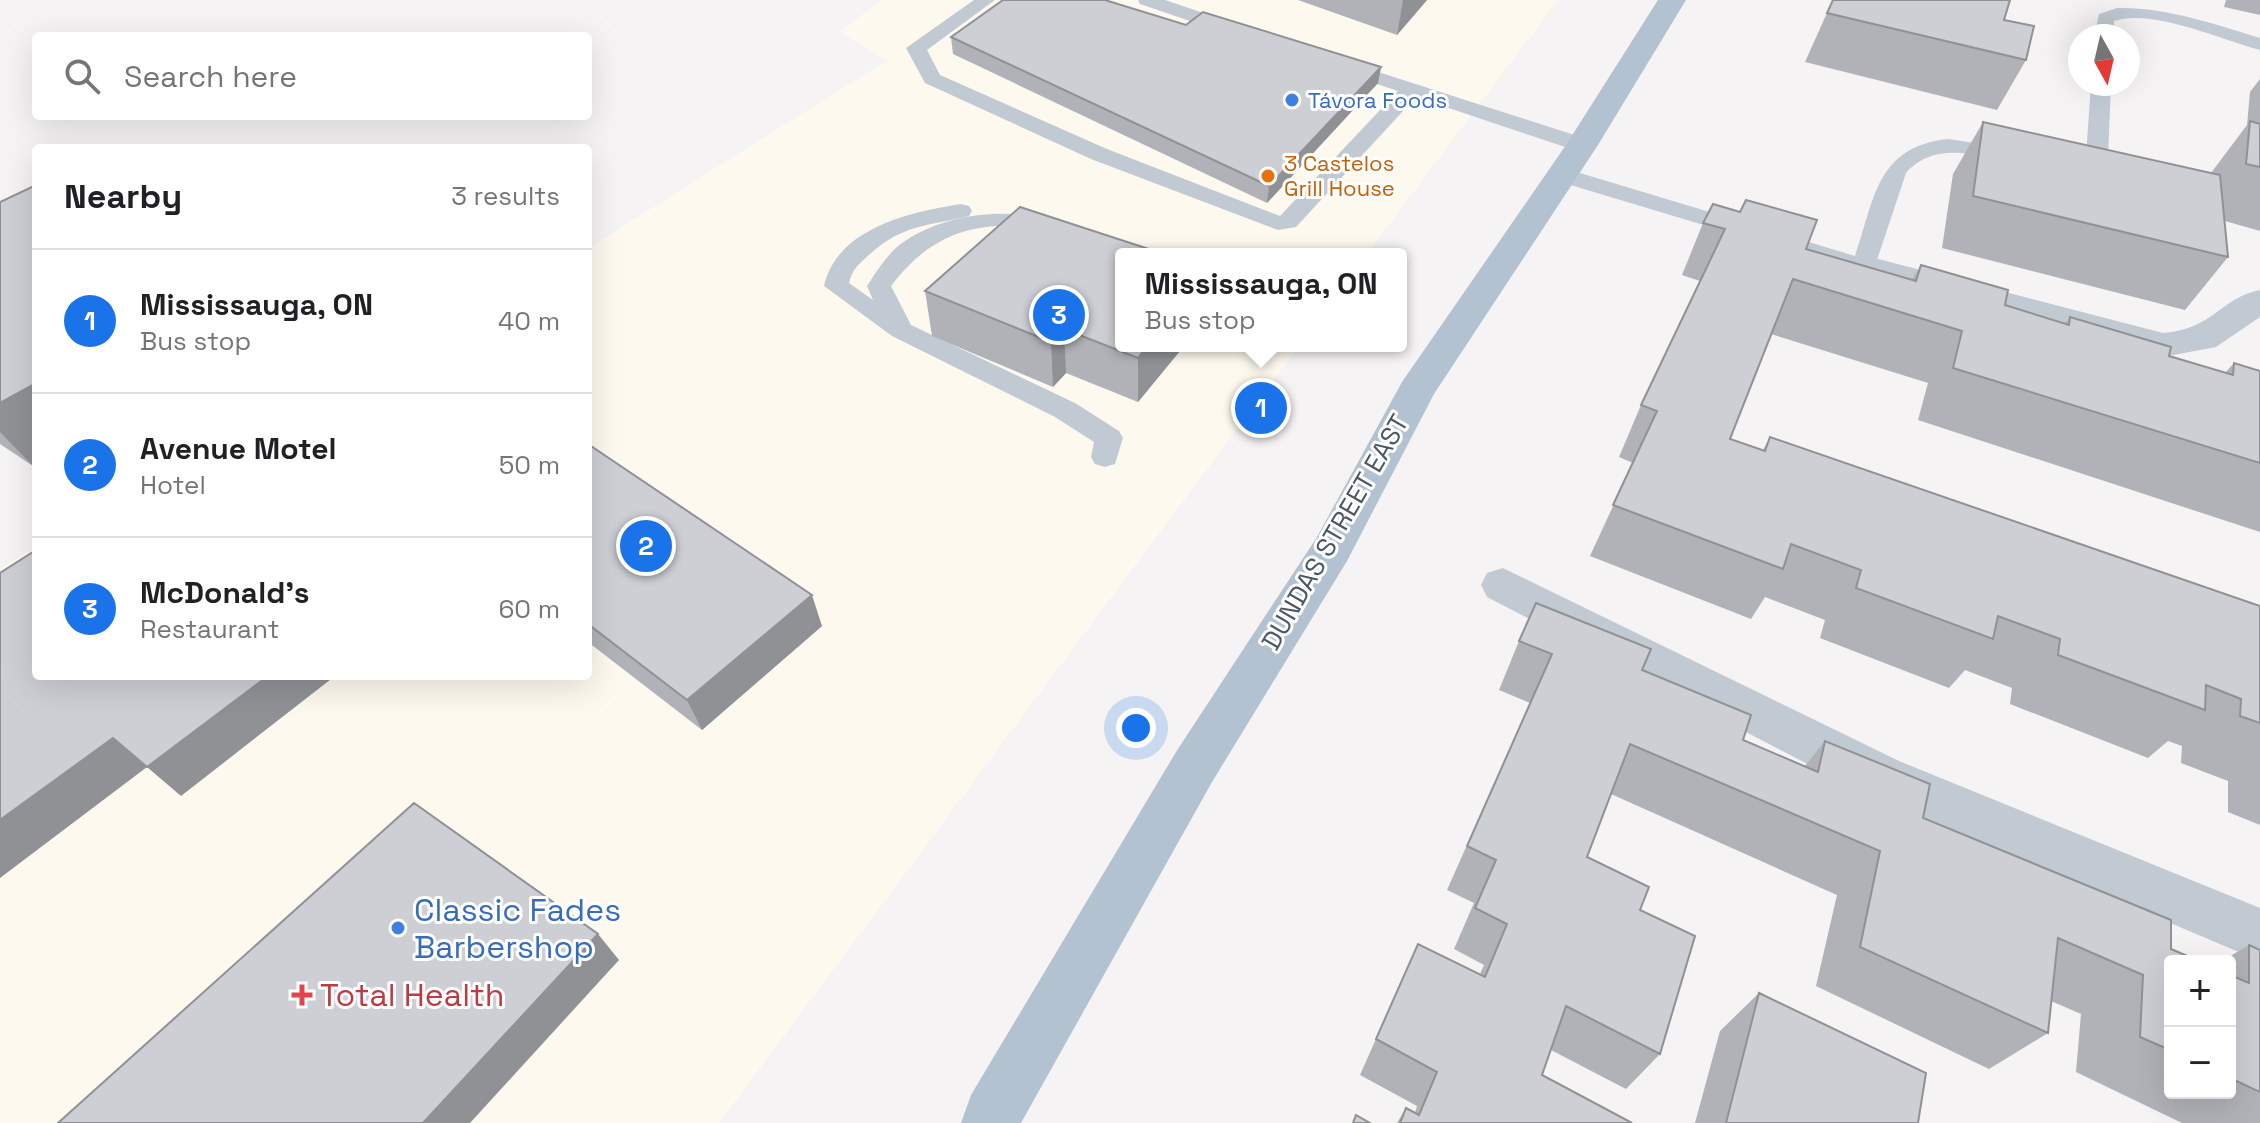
<!DOCTYPE html>
<meta charset="utf-8">
<style>
:root{--surface:#fff;--page:#f2f2f2;--text:#202124;--muted:#757577;--line:#e0e0e0;--accent:#1a73e8}
body{margin:0;font-family:"Space Grotesk",sans-serif;background:var(--page);color:var(--text)}
.controls{position:absolute;right:24px;bottom:24px;display:grid;overflow:hidden;border-radius:8px;box-shadow:0 8px 32px #0002}
.controls button{width:72px;height:72px;display:grid;place-items:center;padding:0;border:0;border-bottom:2px solid var(--line);background:var(--surface);color:var(--text);font:40px sans-serif}
.compass{position:absolute;left:2068px;top:24px;width:72px;height:72px;border-radius:50%;background:var(--surface);box-shadow:0 8px 32px #0002;rotate:172deg}
.you{position:absolute;left:1136px;top:728px;width:28px;height:28px;margin:-20px;border:6px solid #fff;border-radius:50%;background:#1a73e8;box-shadow:0 0 0 12px #1a73e833}
.badge{display:grid;place-items:center;width:52px;height:52px;border-radius:50%;background:var(--accent);color:#fff;font-size:26px;font-weight:700}
.pin{position:absolute;translate:-50% -50%;border:4px solid #fff;box-shadow:0 2px 8px #0006}
.popup{position:absolute;left:1115px;top:248px;width:292px;height:104px;box-sizing:border-box;display:grid;place-content:center;border-radius:8px;background:var(--surface);filter:drop-shadow(0 2px 6px #0005);font-size:26px;white-space:nowrap;color:var(--muted)}
.popup b{font-size:30px;color:var(--text)}
.popup::after{content:'';position:absolute;left:50%;top:100%;margin-left:-16px;border:16px solid transparent;border-top-color:var(--surface)}
.list{margin:0;padding:0;list-style:none}
h2{display:flex;justify-content:space-between;align-items:center;height:104px;margin:0;padding:0 32px;font-size:34px}
h2 small{font-size:26px;font-weight:400;color:var(--muted)}
.list li{display:grid;grid-template-columns:52px 1fr auto;gap:24px;align-items:center;box-sizing:border-box;height:144px;padding:0 32px;border-top:2px solid var(--line)}
.list b{display:block;font-size:30px;white-space:nowrap}
.list p{margin:0;font-size:26px;white-space:nowrap;color:var(--muted)}
.list em{font-size:26px;font-style:normal;color:var(--muted)}
.icon{flex:none;width:44px;height:44px;fill:none;stroke:currentColor;stroke-width:2;stroke-linecap:round;stroke-linejoin:round}
.map{position:relative;flex:none;width:2260px;height:1123px;overflow:hidden}
.search{position:absolute;background:var(--surface);box-shadow:0 8px 32px #0002;left:32px;top:32px;width:560px;height:88px;display:flex;align-items:center;gap:20px;box-sizing:border-box;padding:0 28px;border-radius:8px;color:var(--muted);font-size:30px}
.panel{position:absolute;background:var(--surface);box-shadow:0 8px 32px #0002;left:32px;top:144px;width:560px;height:536px;border-radius:8px}
.map>svg:first-child{display:block}
</style>
<div class="map">
<svg width="2260" height="1123" viewBox="0 0 2260 1123">
<rect width="100%" height="100%" fill="#f5f3f3"/>
<path fill="#fdf9ef" d="M881,0H1558L1367,254H1121V346H1299L719,1123H0V569L36,546V676H588V248L886,61L840,32Z"/>
<g fill="none" stroke-linecap="round" stroke-linejoin="round">
<path fill="#c1cad2" fill-rule="evenodd" d="M974,0H995L927,50L940,75L1107,149L1280,216L1398,91L1334,70L1331,66L1334,62L1341,60L1590,140L1593,145L1582,151L1574,150L1416,97L1296,227L1278,230L1091,159L925,83L906,48Z
M1138,0H1165L1242,26L1245,30L1242,34H1228L1140,4Z
M2117,8C2166,7 2214,24 2260,38V50C2222,40 2152,8 2114,21V36H2094L2099,14Z
M2091,84H2111L2108,158L2097,171L2063,173L2060,168L2063,163L2082,160L2086,156Z
M1948,139L2016,149L2019,154C2004,172 1944,130 1906,173L1875,266L1871,271L1863,273L1554,180L1551,175L1554,170H1570L1855,256C1875,198 1876,147 1948,139Z
M961,204L969,206L972,211L969,216C929,226 903,224 870,254C859,264 852,269 849,283L873,300L867,286C876,272 888,253 902,243C943,214 1004,207 1051,220L1055,225L1051,230C1039,233 1027,227 1014,226C960,224 923,244 891,286L911,325L1075,403L1119,431L1123,438L1115,464L1105,467L1095,464L1091,457L1094,442L1055,417L892,336L824,286C837,228 910,212 961,204Z"/>
<path fill="#c1cad2" fill-rule="evenodd" d="M1863,255L2163,333C2214,329 2220,298 2260,290V317L2216,347L2163,357L1851,274L1845,266L1851,258Z
M1503,568L1899,761L2260,908V961L1863,793L1487,597L1481,585L1487,573Z"/>
<path fill="#b3c2d1" fill-rule="evenodd" d="M1658,0H1686L1598,145L1434,394L1347,561L1212,782L1021,1123H961L971,1095L1176,752L1317,537L1402,382L1566,145Z"/>
</g>
<path fill="#b0b2b7" d="M1298,0H1427L1397,35Z
M2226,0H2260V15L2224,7Z
M1827,13L2004,20L2026,60L1997,110L1805,62Z
M1186,25L1381,67L1378,83L1267,203L953,54L951,37Z
M2260,79V231L2225,221L2228,257L2185,310L1942,248L1953,174L1983,122L2211,173L2247,125L2250,92Z
M36,185V464L33,466L0,444V202Z
M1020,207L1121,346H1184L1138,402L1066,373L1053,387L932,336L925,291Z
M1703,223L1806,249L1912,280L1921,265L2005,305L2065,323L2070,317L2169,356L2225,373L2234,363L2260,371V532L1918,420L1928,383L1771,334L1730,439L1763,450L1770,437L2260,606V825L2228,812V781L2181,763L2182,746L2168,741L2148,758L2010,704L2012,688L1965,670L1949,688L1820,638L1825,620L1765,597L1751,619L1590,556L1633,463L1619,457L1641,405L1700,281L1682,275Z
M588,444L822,626L702,730L588,642Z
M1519,641L1642,670L1743,740L1805,766L1825,741L1923,818L2170,961V1093H2230V961H2222L2249,945L2260,950V1123H2182L2076,1072L2081,1014L2051,1001L2048,1033L1989,1069L1816,986L1837,895L1611,794L1587,857L1640,910L1660,1054L1626,1089L1551,1050L1542,1075L1632,1123H1397L1406,1108L1415,1113L1417,1106L1360,1075L1418,944L1480,974L1484,965L1454,949L1474,903L1447,890L1530,703L1499,690Z
M1759,993L1918,1123H1695L1720,1031Z"/>
<path fill="#909195" d="M1403,0H1427L1397,35Z
M1381,67L1378,83L1267,203L1269,186Z
M1064,329L1066,373L1053,387L1051,342Z
M1148,346H1184L1138,402V358Z
M36,383V464L33,466L0,432V403Z
M812,595L822,626L702,730L687,700Z
M268,676H335L181,796L147,767L0,878V820L113,738Z
M598,934L619,960L470,1123H423Z"/>
<path fill="#cdcfd5" stroke="#909195" stroke-width="2" d="M1003,0H1105L1186,25L1203,12L1381,67L1269,186L951,37Z
M1833,0H2010L2004,20L2034,26L2026,60L1827,13Z
M2250,121L2260,124V167L2246,164Z
M1983,122L2220,175L2228,257L1973,196Z
M36,185V383L0,403V202Z
M1746,200L1817,220L1806,249L1916,281L1921,265L2008,290L2005,305L2069,325L2070,317L2171,347L2169,356L2233,375L2234,363L2260,371V463L1953,368L1962,331L1793,279L1730,439L1765,451L1770,437L2260,606V723L2240,716L2241,699L2206,685L2205,710L2058,655L2060,639L1998,616L1993,639L1856,588L1861,570L1791,544L1783,569L1613,505L1657,411L1641,405L1725,229L1703,223L1713,204L1740,212Z
M1020,207L1164,254H1121V346H1148L1138,358L1064,329L1051,342L925,291Z
M588,444L812,595L687,700L588,624Z
M36,550V676H268L147,767L113,738L0,820V573Z
M1536,603L1651,649L1642,670L1751,715L1743,740L1818,772L1825,741L1930,784L1923,818L2171,920V949L2199,961H2170V1050L2140,1037L2143,975L2058,938L2048,1033L1860,947L1880,851L1630,744L1587,857L1649,887L1640,910L1695,936L1660,1054L1566,1006L1542,1075L1632,1123H1400L1406,1108L1419,1115L1437,1072L1376,1039L1418,944L1485,977L1507,924L1475,908L1496,860L1467,846L1552,654L1519,641Z
M414,803L598,934L423,1123H58Z
M2249,945L2260,950V1092L2230,1078V975L2249,983Z
M1759,993L1926,1073L1918,1123H1726Z
M1356,1115L1370,1123H1353Z"/>
<g fill="#3f7fe0" stroke="#fff" stroke-width="3">
<circle cx="1292" cy="100" r="8"/>
<circle cx="398" cy="928" r="8"/>
</g>
<circle fill="#e8710a" stroke="#fff" stroke-width="3" cx="1268" cy="176" r="8"/>
<path fill="#e0444e" stroke="#fff" stroke-width="3" d="M298 983h8v8h8v8h-8v8h-8v-8h-8v-8h8z"/>
<g text-anchor="middle" stroke-width="6" stroke-linejoin="round" paint-order="stroke">
<g font-size="22" fill="#366cbe" stroke="#fff" text-anchor="start">
<text x="1308" y="108">Távora Foods</text>
</g>
<g font-size="22" fill="#c56008" stroke="#fff" text-anchor="start">
<text x="1284" y="171">3 Castelos<tspan x="1284" dy="25">Grill House</tspan></text>
</g>
<g font-size="26" fill="#4a5661" stroke="#fff">
<text transform="translate(1335 532) rotate(-60)" y="9">DUNDAS STREET EAST</text>
</g>
<g font-size="32" fill="#366cbe" stroke="#fff" text-anchor="start">
<text x="414" y="921">Classic Fades<tspan x="414" dy="37">Barbershop</tspan></text>
</g>
<g font-size="32" fill="#be3a42" stroke="#fff" text-anchor="start">
<text x="320" y="1006">Total Health</text>
</g>
</g>
</svg>
<div class="controls">
<button>+</button>
<button>−</button>
</div>
<svg class="compass" viewBox="-18 -18 36 36"><path d="M0-13l5 13h-10z" fill="#e53935"/><path d="M0 13l5-13h-10z" fill="#757577"/></svg>
<div class="you"></div>
<div class="pin badge" style="left:1261px;top:408px">1</div>
<div class="popup"><b>Mississauga, ON</b>Bus stop</div>
<div class="pin badge" style="left:646px;top:546px">2</div>
<div class="pin badge" style="left:1059px;top:315px">3</div>
<div class="search"><svg class="icon" aria-label="search" viewBox="0 0 24 24"><circle cx="10" cy="10" r="6"/><path d="M15 15l6 6"/></svg>Search here</div>
<section class="panel">
<h2>Nearby<small>3 results</small></h2>
<ul class="list">
<li><span class="badge">1</span><div><b>Mississauga, ON</b><p>Bus stop</p></div><em>40 m</em></li>
<li><span class="badge">2</span><div><b>Avenue Motel</b><p>Hotel</p></div><em>50 m</em></li>
<li><span class="badge">3</span><div><b>McDonald's</b><p>Restaurant</p></div><em>60 m</em></li>
</ul>
</section>
</div>
